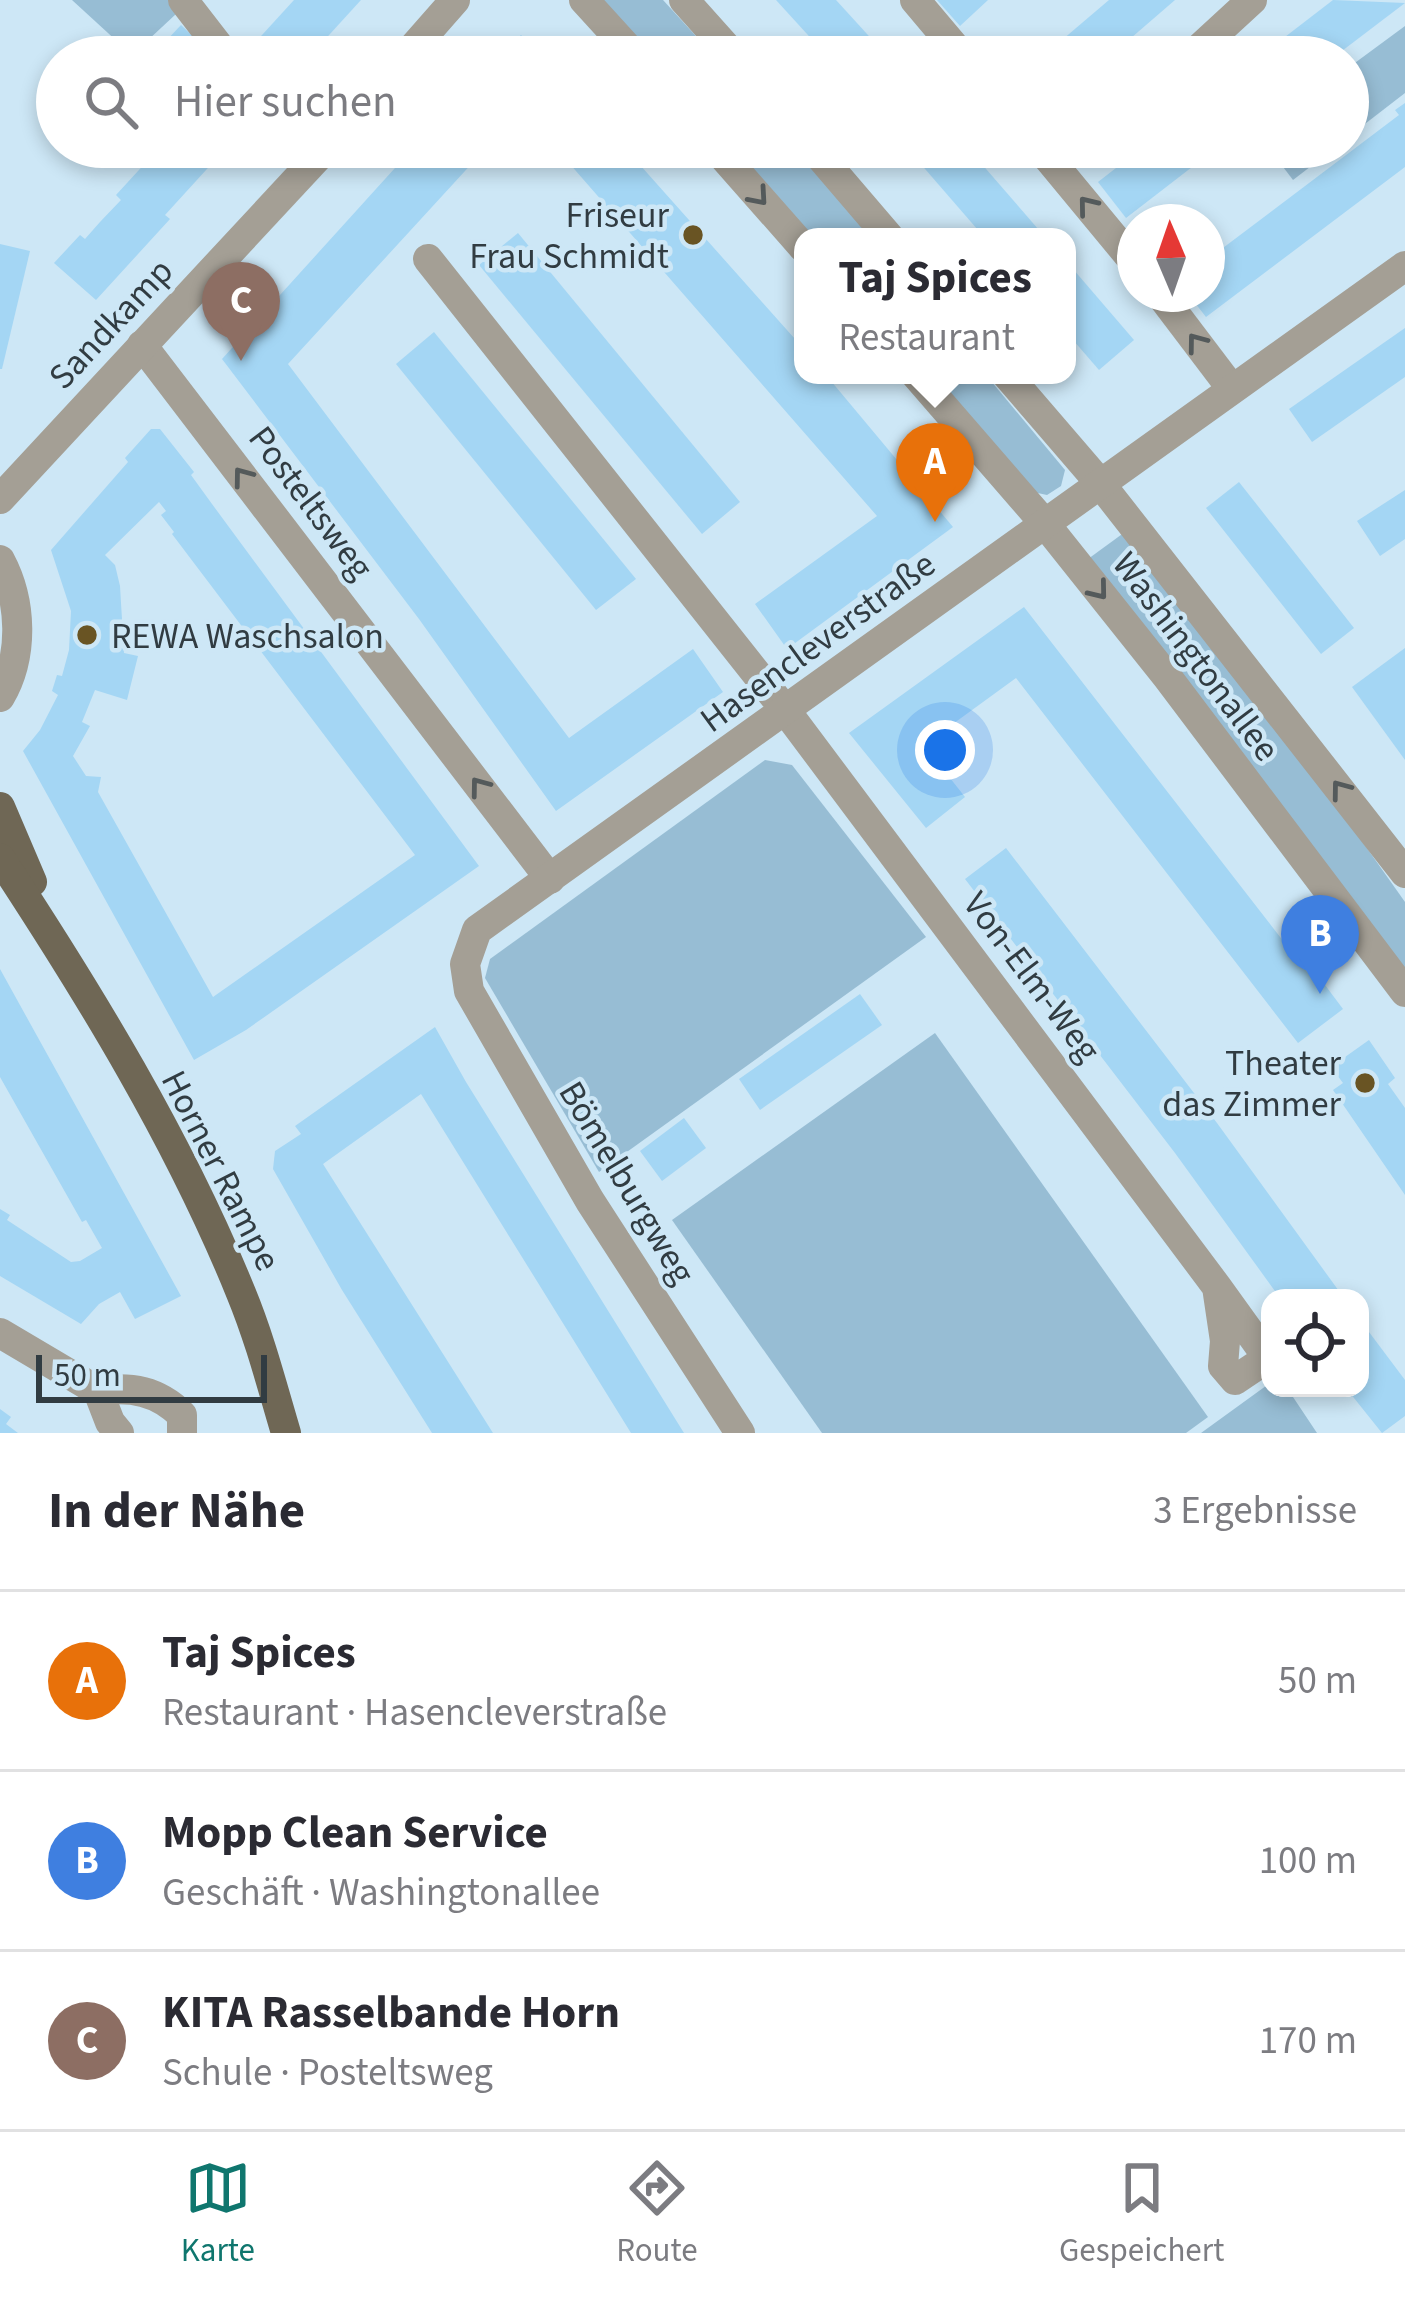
<!DOCTYPE html>
<html lang="de">
<meta charset="utf-8">
<style>
:root{--surface:#fff;--page:#f2f2f3;--text:#2b2b33;--muted:#7c7c81;--line:#e1e1e2;--accent:#0f766e}
body{margin:0;font-family:"Source Sans 3",sans-serif;background:var(--page);color:var(--text)}
.controls{position:absolute;right:36px;bottom:36px;display:grid;overflow:hidden;border-radius:24px;box-shadow:0 6px 18px #0003}
.controls button{width:108px;height:108px;display:grid;place-items:center;padding:0;border:0;border-bottom:3px solid var(--line);background:var(--surface);color:var(--text);font:60px sans-serif}
.compass{position:absolute;left:1117px;top:204px;width:108px;height:108px;border-radius:50%;background:var(--surface);box-shadow:0 6px 18px #0003;rotate:358deg}
.scale{position:absolute;left:36px;bottom:30px;width:231px;box-sizing:border-box;padding-left:12px;border:6px solid #313c42;border-top:0;font-size:33px;line-height:42px;white-space:nowrap;color:#313c42;-webkit-text-stroke:9px #cde7f6;paint-order:stroke}
.you{position:absolute;left:945px;top:750px;width:42px;height:42px;margin:-30px;border:9px solid #fff;border-radius:50%;background:#1a73e8;box-shadow:0 0 0 18px #1a73e833}
.badge{display:grid;place-items:center;width:78px;height:78px;border-radius:50%;background:var(--accent);color:#fff;font-size:39px;font-weight:700}
.pin{position:absolute;translate:-50% -99px;filter:drop-shadow(0 3px 6px #0008)}
.pin::after{content:'';position:absolute;top:63px;width:42px;height:36px;background:inherit;clip-path:polygon(0 0,100% 0,50% 100%)}
.popup{position:absolute;left:794px;top:228px;width:282px;height:156px;box-sizing:border-box;display:grid;place-content:center;border-radius:24px;background:var(--surface);filter:drop-shadow(0 3px 9px #0005);font-size:39px;white-space:nowrap;color:var(--muted)}
.popup b{font-size:45px;color:var(--text)}
.popup::after{content:'';position:absolute;left:50%;top:100%;margin-left:-24px;border:24px solid transparent;border-top-color:var(--surface)}
.list{margin:0;padding:0;list-style:none}
h2{display:flex;justify-content:space-between;align-items:center;height:156px;margin:0;padding:0 48px;font-size:51px}
h2 small{font-size:39px;font-weight:400;color:var(--muted)}
.list li{display:grid;grid-template-columns:78px 1fr auto;gap:36px;align-items:center;box-sizing:border-box;height:180px;padding:0 48px;border-top:3px solid var(--line)}
.list b{display:block;font-size:45px;white-space:nowrap}
.list p{margin:0;font-size:39px;white-space:nowrap;color:var(--muted)}
.list em{font-size:39px;font-style:normal;color:var(--muted)}
.icon{flex:none;width:66px;height:66px;fill:none;stroke:currentColor;stroke-width:2;stroke-linecap:round;stroke-linejoin:round}
.map{position:relative;flex:none;width:1405px;height:1433px;overflow:hidden}
.search{position:absolute;background:var(--surface);box-shadow:0 6px 18px #0003;left:36px;right:36px;top:36px;height:132px;display:flex;align-items:center;gap:30px;box-sizing:border-box;padding:0 42px;border-radius:66px;color:var(--muted);font-size:45px}
.sheet{height:696px;background:var(--surface)}
nav{display:flex;justify-content:space-around;align-items:center;box-sizing:border-box;height:168px;border-top:3px solid var(--line);background:var(--surface);font-size:33px;color:var(--muted)}
nav a{display:grid;justify-items:center;gap:6px}
nav .on{color:var(--accent)}
.map>svg:first-child{display:block}
.green{fill:#97bdd4}
.building{fill:#a4d6f4;fill-rule:evenodd}
.lines{fill:none;stroke-linecap:round;stroke-linejoin:round}
.minor{stroke:#a49f95;stroke-width:30}
.major{stroke:#6f6755;stroke-width:30}
.oneway{stroke:#545a5b}
.poi-dot{fill:#695423;stroke:#cde7f6;stroke-width:4.5}
.labels{text-anchor:middle;stroke-width:9;stroke-linejoin:round;paint-order:stroke}
.poi-label{font-size:36px;fill:#313c42;stroke:#cde7f6;text-anchor:end}
.street-label{font-size:36px;fill:#313c42;stroke:#cde7f6}
</style>
<div class="map">
<svg width="1405" height="1433" viewBox="0 0 1405 1433">
<rect width="100%" height="100%" fill="#cde7f6"/>
<g class="green">
<path d="M72 0H191L132 55Z"/>
<path d="M595 0H663L715 57H646Z"/>
<path d="M1405 26V93L1348 137V68Z"/>
<path d="M726 147H795L870 237H806Z"/>
<path d="M1268 147H1336L1293 180Z"/>
<path d="M929 375H986L1065 470 1061 486 1047 495 1033 492Z"/>
<path d="M1125 532 1270 711 1405 902V988L1088 559Z"/>
<path d="M765 760 792 765 926 937 599 1172 485 978 490 959Z"/>
<path d="M935 1033 1208 1417 1186 1433H822L672 1220Z"/>
<path d="M1270 1383V1388H1287L1317 1433H1201Z"/>
</g>
<g class="building">
<path d="M294 0H361L309 57H242Z"/>
<path d="M776 0H836L888 57H828Z"/>
<path d="M937 0H988L960 26Z"/>
<path d="M1109 0H1175L1109 57H1042Z"/>
<path d="M1333 0 1405 3 1334 57H1259Z"/>
<path d="M181 25 200 43 187 57H151Z"/>
<path d="M521 35 543 57H498Z"/>
<path d="M1405 103V167L1206 317 1188 294H1207V260L1399 115 1395 110Z"/>
<path d="M160 147H227L165 215 170 219 96 300 54 263 80 235 85 239 100 222 121 200 116 195Z"/>
<path d="M414 147H487L288 364 569 738 693 649 723 692 556 811 419 619 222 359Z"/>
<path d="M555 147H624L803 348V375H826L953 527 787 649 755 604 877 516Z"/>
<path d="M906 147H967L1045 237H984Z"/>
<path d="M1143 147H1218L1126 218 1098 182Z"/>
<path d="M518 233 740 502 702 534 479 265Z"/>
<path d="M0 244 30 251 2 369H0Z"/>
<path d="M1067 262 1134 340 1099 370 1067 333Z"/>
<path d="M1405 328V377L1312 442 1289 409Z"/>
<path d="M434 332 636 579 596 610 396 364Z"/>
<path d="M151 429H160L194 472 191 475 212 504 479 866 246 1030 194 1060 23 751 40 730 58 695 52 691 57 675 62 676 69 650 71 611 51 550 128 462 125 458ZM159 502 166 511 161 515 174 532 172 534 415 855 213 997 98 792 101 777 86 776 73 756 90 726 82 722 95 690 127 700 138 656 124 653 120 586 115 565 105 555Z"/>
<path d="M1239 482 1354 628 1321 654 1206 508Z"/>
<path d="M1405 490V539L1380 556 1357 521Z"/>
<path d="M1024 607 1308 973 1313 969 1343 1009 1298 1043 1016 678 924 745 965 797 926 828 849 733Z"/>
<path d="M1405 648V760L1352 687Z"/>
<path d="M1006 848 1217 1123 1344 1298H1280L1175 1153 965 879Z"/>
<path d="M0 969 181 1296 135 1319 120 1292 99 1304 81 1324 0 1276V1209L10 1215 7 1220 71 1262 80 1261 102 1248 86 1220 82 1222 0 1077Z"/>
<path d="M860 994 882 1025 760 1110 739 1079Z"/>
<path d="M435 1027 466 1082 684 1433H631L421 1094 323 1164 493 1433H432L342 1290 273 1169 275 1151 301 1134 295 1126Z"/>
<path d="M1369 1040 1395 1078 1388 1084 1405 1108V1195L1333 1090 1343 1083 1331 1067Z"/>
<path d="M684 1118 706 1148 662 1181 640 1151Z"/>
<path d="M1360 1320 1405 1380V1416L1382 1433 1346 1388H1360Z"/>
<path d="M0 1409 11 1417 6 1424 18 1433H0Z"/>
</g>
<g class="lines">
<g class="minor">
<path d="M183 0 227 57"/>
<path d="M584 0 636 57"/>
<path d="M684 0 735 57"/>
<path d="M915 0 963 57"/>
<path d="M405 57 455 0"/>
<path d="M1190 57 1252 0"/>
<path d="M715 147 803 247"/>
<path d="M812 147 889 237"/>
<path d="M1039 147 1135 263"/>
<path d="M428 259 786 711 1217 1287 1225 1341 1223 1366 1235 1380 1268 1358 1217 1287"/>
<path d="M1160 294 1232 389"/>
<path d="M142 345 550 879"/>
<path d="M916 375 1046 525 1168 678 1405 992"/>
<path d="M1007 375 1099 482 1405 873"/>
<path d="M0 499 327 147"/>
<path d="M0 560C22 601 24 656 0 697"/>
<path d="M0 1333 98 1391 110 1422 119 1433"/>
<path d="M98 1391C131 1386 158 1391 182 1415V1433"/>
<path d="M740 1433 590 1201 469 991 465 964 477 930 1405 266"/>
</g>
<g class="major">
<path d="M0 807 32 882"/>
<path d="M0 858C90 995 179 1140 241 1293 260 1339 272 1386 286 1433"/>
</g>
</g>
<defs><path id="oneway-chevron" d="M-2-3.5L2.5 0L-2 3.5" fill="none" stroke-width="1.6" stroke-linecap="round" stroke-linejoin="round" transform="scale(3)"/></defs>
<g class="oneway">
<use href="#oneway-chevron" transform="translate(759 197) rotate(49)"/>
<use href="#oneway-chevron" transform="translate(1087 205) rotate(-129)"/>
<use href="#oneway-chevron" transform="translate(1196 342) rotate(-127)"/>
<use href="#oneway-chevron" transform="translate(242 476) rotate(-127)"/>
<use href="#oneway-chevron" transform="translate(1099 591) rotate(51)"/>
<use href="#oneway-chevron" transform="translate(479 786) rotate(-127)"/>
<use href="#oneway-chevron" transform="translate(1340 789) rotate(-127)"/>
</g>
<g class="poi-dot">
<circle cx="693" cy="235" r="12"/>
<circle cx="87" cy="635" r="12"/>
<circle cx="1365" cy="1083" r="12"/>
</g>
<g class="labels">
<g class="poi-label">
<text x="669" y="227">Friseur<tspan x="669" dy="41">Frau Schmidt</tspan></text>
<text x="111" y="648" text-anchor="start">REWA Waschsalon</text>
<text x="1341" y="1075">Theater<tspan x="1341" dy="41">das Zimmer</tspan></text>
</g>
<g class="street-label">
<text transform="translate(110 323) rotate(-47)" y="13">Sandkamp</text>
<text transform="translate(312 502) rotate(53)" y="13">Posteltsweg</text>
<text transform="translate(817 641) rotate(-36)" y="13">Hasencleverstraße</text>
<text transform="translate(1197 656) rotate(53)" y="13">Washingtonallee</text>
<text transform="translate(1033 976) rotate(53)" y="13">Von-Elm-Weg</text>
<text transform="translate(222 1170) rotate(63)" y="13">Horner Rampe</text>
<text transform="translate(628 1182) rotate(59)" y="13">Bömelburgweg</text>
</g>
</g>
</svg>
<div class="controls">
<button><svg class="icon" aria-label="locate" viewBox="0 0 24 24"><circle cx="12" cy="12" r="6"/><path d="M12 2v4M12 18v4M2 12h4M18 12h4"/></svg></button>
</div>
<svg class="compass" viewBox="-18 -18 36 36"><path d="M0-13l5 13h-10z" fill="#e53935"/><path d="M0 13l5-13h-10z" fill="#7c7c81"/></svg>
<div class="scale">50 m</div>
<div class="you"></div>
<div class="pin badge" style="left:935px;top:522px;background:#e8710a">A</div>
<div class="popup"><b>Taj Spices</b>Restaurant</div>
<div class="pin badge" style="left:1320px;top:994px;background:#3f7fe0">B</div>
<div class="pin badge" style="left:241px;top:361px;background:#8d6e63">C</div>
<div class="search"><svg class="icon" aria-label="search" viewBox="0 0 24 24"><circle cx="10" cy="10" r="6"/><path d="M15 15l6 6"/></svg>Hier suchen</div>
</div>
<section class="sheet">
<h2>In der Nähe<small>3 Ergebnisse</small></h2>
<ul class="list">
<li><span class="badge" style="background:#e8710a">A</span><div><b>Taj Spices</b><p>Restaurant · Hasencleverstraße</p></div><em>50 m</em></li>
<li><span class="badge" style="background:#3f7fe0">B</span><div><b>Mopp Clean Service</b><p>Geschäft · Washingtonallee</p></div><em>100 m</em></li>
<li><span class="badge" style="background:#8d6e63">C</span><div><b>KITA Rasselbande Horn</b><p>Schule · Posteltsweg</p></div><em>170 m</em></li>
</ul>
</section>
<nav>
<a class="on"><svg class="icon" aria-label="map" viewBox="0 0 24 24"><path d="M3 6l6-2 6 2 6-2v14l-6 2-6-2-6 2zM9 4v14M15 6v14"/></svg>Karte</a>
<a><svg class="icon" aria-label="directions" viewBox="0 0 24 24"><path d="M12 3l9 9-9 9-9-9zM9 14v-3h6M13 9l2 2-2 2"/></svg>Route</a>
<a><svg class="icon" aria-label="saved" viewBox="0 0 24 24"><path d="M7 4h10v16l-5-4-5 4z"/></svg>Gespeichert</a>
</nav>
